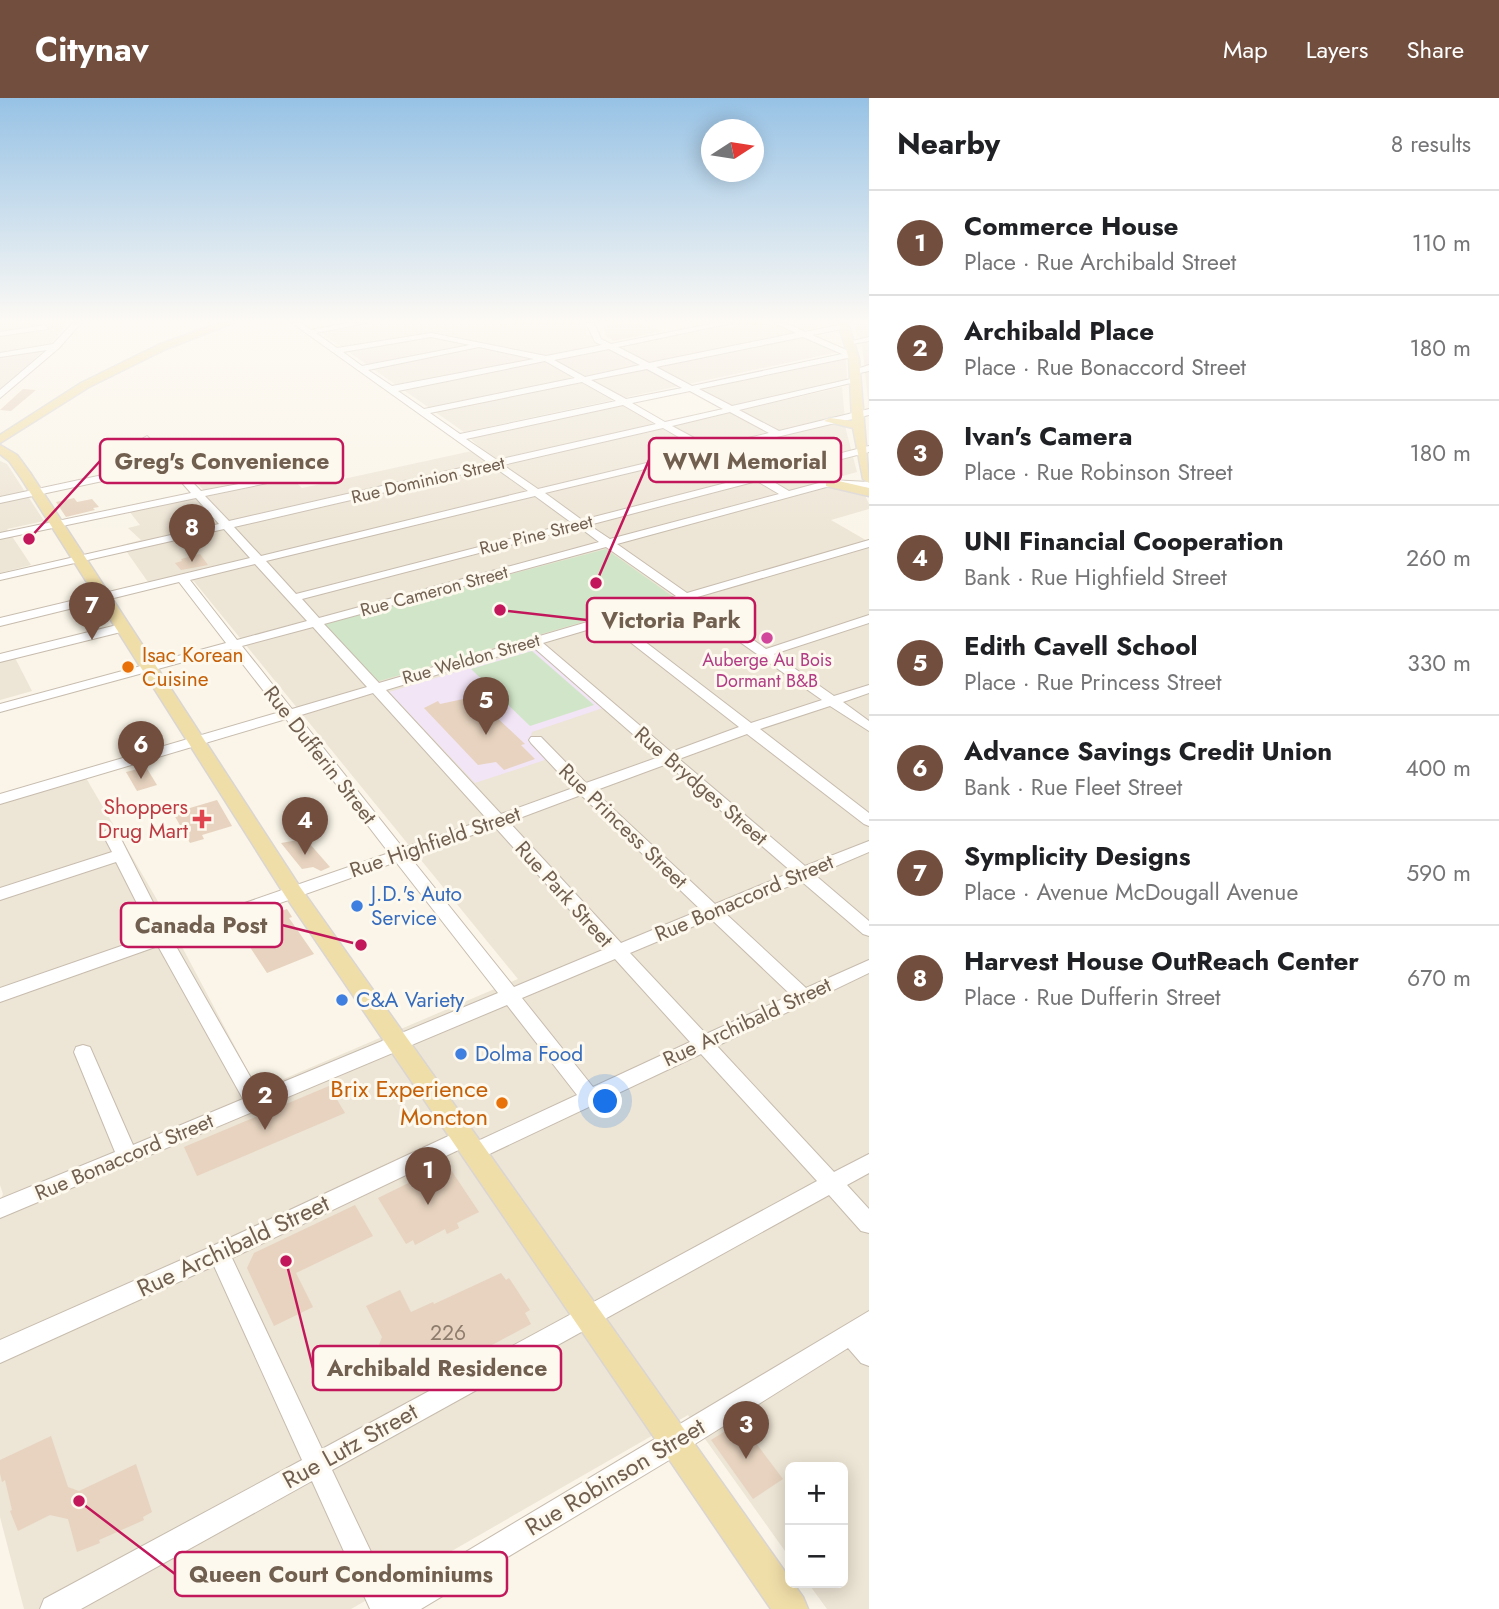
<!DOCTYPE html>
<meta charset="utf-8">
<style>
:root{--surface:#fff;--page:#f2f2f2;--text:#202124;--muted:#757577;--line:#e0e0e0;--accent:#714e3e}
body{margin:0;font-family:Jost,sans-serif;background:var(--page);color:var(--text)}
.controls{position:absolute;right:21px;bottom:21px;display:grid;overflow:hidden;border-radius:10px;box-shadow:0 4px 18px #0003}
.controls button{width:63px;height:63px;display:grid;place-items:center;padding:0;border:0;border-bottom:2px solid var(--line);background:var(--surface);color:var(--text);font:35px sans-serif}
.compass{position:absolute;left:701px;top:21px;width:63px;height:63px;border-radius:50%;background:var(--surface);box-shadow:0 4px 18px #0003;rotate:78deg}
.you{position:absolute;left:606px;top:1004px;width:24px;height:24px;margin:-18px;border:5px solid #fff;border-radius:50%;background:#1a73e8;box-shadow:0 0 0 10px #1a73e833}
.badge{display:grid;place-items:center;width:46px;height:46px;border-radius:50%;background:var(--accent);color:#fff;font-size:23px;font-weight:700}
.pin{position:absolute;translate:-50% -58px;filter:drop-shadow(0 2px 4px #0008)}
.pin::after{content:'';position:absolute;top:37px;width:24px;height:21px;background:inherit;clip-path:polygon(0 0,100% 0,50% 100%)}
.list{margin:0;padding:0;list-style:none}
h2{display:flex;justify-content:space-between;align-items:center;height:91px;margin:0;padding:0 28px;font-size:30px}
h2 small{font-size:23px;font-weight:400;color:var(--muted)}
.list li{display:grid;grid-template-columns:46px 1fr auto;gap:21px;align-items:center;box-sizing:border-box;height:105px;padding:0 28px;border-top:2px solid var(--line)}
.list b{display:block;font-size:26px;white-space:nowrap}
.list p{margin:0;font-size:23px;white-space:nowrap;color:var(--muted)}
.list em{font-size:23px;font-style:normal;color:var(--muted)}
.map{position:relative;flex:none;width:869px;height:1511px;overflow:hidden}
header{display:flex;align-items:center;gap:42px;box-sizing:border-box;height:98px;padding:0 35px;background:var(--accent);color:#fff}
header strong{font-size:33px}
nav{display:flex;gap:38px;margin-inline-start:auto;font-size:24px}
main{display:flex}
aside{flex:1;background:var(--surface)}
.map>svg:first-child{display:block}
.residential{fill:#ede5d5}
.education{fill:#f2e5f6}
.green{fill:#d1e6c8}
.building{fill:#e7d3bf}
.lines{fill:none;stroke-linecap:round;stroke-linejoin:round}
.minor-casing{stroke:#c7bcae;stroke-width:2}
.major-casing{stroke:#dad5d2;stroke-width:3}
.minor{fill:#fff;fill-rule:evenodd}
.major{fill:#f0dea9;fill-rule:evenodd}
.hotel-dot{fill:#d1479c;stroke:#fdf9ee;stroke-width:2.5}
.food-dot{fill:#e8710a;stroke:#fdf9ee;stroke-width:2.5}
.health-dot{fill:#e0444e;stroke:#fdf9ee;stroke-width:2.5}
.shop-dot{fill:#3f7fe0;stroke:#fdf9ee;stroke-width:2.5}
.labels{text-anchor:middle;stroke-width:6;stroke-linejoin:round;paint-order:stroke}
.far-street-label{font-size:18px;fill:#715f50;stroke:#fdf9ee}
.far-hotel-label{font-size:18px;fill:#b23c85;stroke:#fdf9ee}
.food-label{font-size:21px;fill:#c56008;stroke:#fdf9ee;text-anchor:start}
.street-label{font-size:21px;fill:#715f50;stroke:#fdf9ee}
.health-label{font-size:21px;fill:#be3a42;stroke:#fdf9ee;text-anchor:end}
.shop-label{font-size:21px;fill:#366cbe;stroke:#fdf9ee;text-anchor:start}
.near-number-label{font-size:21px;fill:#8e7c6c}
.near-food-label{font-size:24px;fill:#c56008;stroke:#fdf9ee;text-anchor:end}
.near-street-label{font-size:24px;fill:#715f50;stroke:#fdf9ee}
.leader{fill:none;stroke:#c2185b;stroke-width:2.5}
.callout-dot{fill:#c2185b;stroke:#fdf9ee;stroke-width:2.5}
.callout{fill:#fdf9ee;stroke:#c2185b;stroke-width:2.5}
.callout-label{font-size:23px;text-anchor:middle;font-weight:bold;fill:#715f50}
</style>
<header>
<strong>Citynav</strong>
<nav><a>Map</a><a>Layers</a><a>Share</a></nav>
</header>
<main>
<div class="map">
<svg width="869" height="1511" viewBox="0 0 869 1511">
<rect width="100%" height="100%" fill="#faf5e8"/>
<g class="residential">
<path d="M0 225H67L46 251 0 291Z"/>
<path d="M369 225H585L587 236 608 250 738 225H811L820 229 797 234 838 254 464 334 320 234Z"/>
<path d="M852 225H869V311L862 247Z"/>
<path d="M846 258 847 282 732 308 695 290Z"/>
<path d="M842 289 846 332 857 374 825 383 834 389 864 395 869 406V411L831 422 869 444V1511H827L808 1485H843V1369H790V1460L688 1317 351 1511H24L0 1419V1104L3 1096 0 1087V705L86 680 156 800 258 992 518 881 188 476 148 484 122 447 141 442 128 430 140 427 129 413 208 396 186 375 270 359 302 390 481 351 470 340 622 306 663 330Z"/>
<path d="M0 363 7 366 44 423 7 431 31 467 0 475Z"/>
<path d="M14 558 32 593 0 602V559Z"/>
</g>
<path class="education" d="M535 550 603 610 532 634 530 641 548 661 475 685 389 594Z"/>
<g class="green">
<path d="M606 451 672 498 376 584 323 526Z"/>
<path d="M532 553 594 607 530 628 471 571Z"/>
</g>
<g class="building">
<path d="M617 225H641L662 233 614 243 607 239 603 228Z"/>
<path d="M23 291 36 292 11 313 0 312Z"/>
<path d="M74 400 77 404 92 401 99 409 93 410 95 412 66 419 56 404Z"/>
<path d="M200 456 208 467 181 472 175 465 182 463 181 461Z"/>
<path d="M468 600 471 603 477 601 525 646 521 647 535 661 504 672 496 664 478 667 424 610 438 603 440 606Z"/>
<path d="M146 669 157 687 137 693 126 674Z"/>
<path d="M217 702 232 728 202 737 204 741 190 745 173 715Z"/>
<path d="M298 742 305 746 309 745 330 769 321 773 313 769 302 771 281 745Z"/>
<path d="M287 811 292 819 289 820 314 856 267 875 240 834 252 827 251 825Z"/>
<path d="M329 988 345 1015 197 1078 184 1049Z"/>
<path d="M447 1066 479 1114 457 1125 459 1130 447 1136 445 1131 415 1147 413 1142 406 1146 378 1100Z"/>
<path d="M355 1107 373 1138 296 1175 313 1209 274 1228 247 1170 254 1155Z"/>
<path d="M501 1175 506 1182 509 1180 530 1212 525 1215 531 1226 446 1272 445 1278 438 1282 434 1280 410 1293 403 1279 398 1281 391 1278 377 1252 382 1239 366 1208 400 1192 411 1214 433 1204 434 1206Z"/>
<path d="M740 1324 783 1381 753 1401 711 1342Z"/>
<path d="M51 1338 68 1389 79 1393 136 1366 152 1414 143 1419 144 1422 99 1442 100 1445 77 1454 68 1421 50 1417 18 1433 10 1413 12 1412 5 1382 2 1384 0 1375V1362Z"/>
</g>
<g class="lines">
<defs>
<g id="minor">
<path d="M73 225H81L59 250 0 300V292L47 252 0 259V255L53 246Z"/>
<path d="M292 225H301L311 232 348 225H366L316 235 337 250 431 235 546 258 602 247 595 244 586 225H594L601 241 611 246 715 225H732L618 249 649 265 796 235 775 225H786L805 234 844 226 847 230 812 237 851 254H857V258L699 291 732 308 855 280 859 283 739 312 779 333 869 311V317L718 353 759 376 869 348V354L767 380 789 393 830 382 869 384V390L830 388 617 446 687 495 869 442V449L694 500 766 551 869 517V525L774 556 834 598 869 587V595L843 604 869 623V633L830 608 760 631 869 715V728L864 726 747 636 679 661 805 768 869 743V754L815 777 869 823V838L863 836 801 783 725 815 806 890 869 862V875L717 948 834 1074 869 1056V1075L847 1087 869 1111V1135L861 1133 829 1097 332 1372 392 1498 869 1213V1268L861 1265 848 1250 671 1361 421 1511H370L312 1383 81 1511H40L44 1501 302 1362 214 1168 0 1265V1242L206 1151 457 1034 464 1032 471 1034 474 1040 471 1046 232 1160 322 1351 817 1083 701 956 481 1060 474 1063 467 1060 464 1054 467 1048 577 997 507 907 0 1120V1101L115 1054 74 954 76 949 83 947 90 949 133 1047 243 1001 158 848 0 904V890L153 837 116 764 0 802V790L112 754 102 735 110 730 118 735 167 832 389 755 286 621 0 706V696L280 614 231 551 0 614V606L226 545 179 484 0 528V520L250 460 224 431 0 482V476L219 426 196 400 0 441V435L191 395 168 369 0 405V399L163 364 142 341 147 338 201 393 282 378V382L205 398 229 423 487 364ZM431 239 470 247 362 268 343 254ZM803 239 842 256 692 288 656 269ZM479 249 534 261 392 288 368 272ZM609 251 640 267 585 279 554 262ZM545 263 575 280 424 311 398 293ZM647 271 682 290 626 301 591 282ZM582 284 616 303 460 336 430 315ZM690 293 723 311 665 324 632 305ZM623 307 656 326 497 362 466 341ZM730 314 769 335 711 349 672 328ZM663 330 701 352 538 391 503 367ZM708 356 749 379 582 422 545 395ZM494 369 528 393 261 458 234 429ZM757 383 779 396 610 441 589 427ZM535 398 572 425 296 496 266 463ZM579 429 599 444 319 520 302 501ZM606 449 676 498 379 585 324 526ZM255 466 307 523 237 542 190 482ZM683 504 822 602 751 625 618 523ZM607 526 739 629 671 654 543 545ZM313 529 367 589 292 611 242 548ZM532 548 659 659 586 685 541 639H531L529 642 531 645 573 690 501 716 386 592ZM373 595 487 721 403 750 298 618ZM667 666 792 774 715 806 594 693ZM581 697 701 812 621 845 509 724ZM495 729 605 851 514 889 410 759ZM396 764 498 895 259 994 173 843ZM711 821 791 897 706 936 630 855ZM615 861 690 944 593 989 522 900Z"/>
<path d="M45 227 48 231 0 238V234Z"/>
<path d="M869 239V243L852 246 848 244Z"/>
<path d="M869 267V273L855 276 851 273Z"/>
<path d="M121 526 127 530 125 533 0 564V556Z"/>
</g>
<g id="major">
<path d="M219 225H233L166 251 89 289 0 345V337L81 285 158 247Z"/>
<path d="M838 225H848L859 261 869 385 863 381 853 330 824 323 830 320 852 323 849 261Z"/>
<path d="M0 347 17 357 31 376 300 789 803 1499 808 1511H771L286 799 21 380 9 363 0 356Z"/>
<path d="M830 381 869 390V398L826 388V382Z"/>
</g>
</defs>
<use href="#minor" class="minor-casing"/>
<use href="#major" class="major-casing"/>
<use href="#minor" class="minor"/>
<use href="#major" class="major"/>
</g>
<linearGradient id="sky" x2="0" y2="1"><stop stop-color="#97c2e5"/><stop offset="0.51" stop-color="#fdfaf5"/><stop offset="1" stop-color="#fdfaf5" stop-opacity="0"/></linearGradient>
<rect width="869" height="437" fill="url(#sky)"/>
<circle class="hotel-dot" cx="767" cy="540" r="7"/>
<g class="food-dot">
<circle cx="128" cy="569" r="7"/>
<circle cx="502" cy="1005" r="7"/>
</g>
<path class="health-dot" d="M198.5 710.5h7v7h7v7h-7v7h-7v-7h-7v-7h7z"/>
<g class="shop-dot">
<circle cx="357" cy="808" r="7"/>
<circle cx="342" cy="902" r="7"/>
<circle cx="461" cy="956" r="7"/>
</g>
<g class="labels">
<g class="far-street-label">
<text transform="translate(428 382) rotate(-13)" y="6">Rue Dominion Street</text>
<text transform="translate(536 437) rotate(-14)" y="6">Rue Pine Street</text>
<text transform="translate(434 493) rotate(-15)" y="6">Rue Cameron Street</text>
<text transform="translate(471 561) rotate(-16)" y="6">Rue Weldon Street</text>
</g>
<g class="far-hotel-label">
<text x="767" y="568">Auberge Au Bois<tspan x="767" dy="21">Dormant B&amp;B</tspan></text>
</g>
<g class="food-label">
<text x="142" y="564">Isac Korean<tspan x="142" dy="24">Cuisine</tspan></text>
</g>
<g class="street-label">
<text transform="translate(320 657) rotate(52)" y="7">Rue Dufferin Street</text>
<text transform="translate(701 688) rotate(41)" y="7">Rue Brydges Street</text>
<text transform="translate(623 728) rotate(44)" y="7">Rue Princess Street</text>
<text transform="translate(435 744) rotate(-19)" y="7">Rue Highfield Street</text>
<text transform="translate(564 796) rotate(48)" y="7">Rue Park Street</text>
<text transform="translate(744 800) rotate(-23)" y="7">Rue Bonaccord Street</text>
<text transform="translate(747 924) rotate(-25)" y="7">Rue Archibald Street</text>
<text transform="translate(124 1059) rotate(-23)" y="7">Rue Bonaccord Street</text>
</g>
<g class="health-label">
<text x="188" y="716">Shoppers<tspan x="188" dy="24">Drug Mart</tspan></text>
</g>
<g class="shop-label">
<text x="371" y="803">J.D.'s Auto<tspan x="371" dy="24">Service</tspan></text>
<text x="356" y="909">C&amp;A Variety</text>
<text x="475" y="963">Dolma Food</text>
</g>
<g class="near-number-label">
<text x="448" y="1242">226</text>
</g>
<g class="near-food-label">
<text x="488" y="999">Brix Experience<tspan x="488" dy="28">Moncton</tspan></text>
</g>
<g class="near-street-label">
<text transform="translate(233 1148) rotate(-25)" y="8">Rue Archibald Street</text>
<text transform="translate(350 1348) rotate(-29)" y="8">Rue Lutz Street</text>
<text transform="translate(615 1379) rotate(-31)" y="8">Rue Robinson Street</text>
</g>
</g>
<path class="leader" d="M596 485L649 362M29 441L100 363M500 512L587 522M361 847L282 827M286 1163L313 1270M79 1403L175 1476"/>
<g class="callout-dot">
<circle cx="596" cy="485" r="7"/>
<circle cx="29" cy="441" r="7"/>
<circle cx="500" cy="512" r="7"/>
<circle cx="361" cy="847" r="7"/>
<circle cx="286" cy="1163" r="7"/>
<circle cx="79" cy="1403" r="7"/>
</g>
<g class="callout">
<rect x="649" y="340" width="192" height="44" rx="7"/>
<rect x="100" y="341" width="243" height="44" rx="7"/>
<rect x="587" y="500" width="168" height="44" rx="7"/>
<rect x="121" y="805" width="161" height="44" rx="7"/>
<rect x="313" y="1248" width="248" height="44" rx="7"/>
<rect x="175" y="1454" width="332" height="44" rx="7"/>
</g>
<g class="callout-label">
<text x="745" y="371">WWI Memorial</text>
<text x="222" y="371">Greg's Convenience</text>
<text x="671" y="530">Victoria Park</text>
<text x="201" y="835">Canada Post</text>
<text x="437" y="1278">Archibald Residence</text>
<text x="341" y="1484">Queen Court Condominiums</text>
</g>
</svg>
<div class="controls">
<button>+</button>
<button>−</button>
</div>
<svg class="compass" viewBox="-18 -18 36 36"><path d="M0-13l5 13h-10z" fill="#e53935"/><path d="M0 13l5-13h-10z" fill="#757577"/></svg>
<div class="you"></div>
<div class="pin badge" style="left:428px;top:1107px">1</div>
<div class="pin badge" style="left:265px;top:1032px">2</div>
<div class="pin badge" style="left:746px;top:1361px">3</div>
<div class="pin badge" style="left:305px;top:757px">4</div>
<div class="pin badge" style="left:486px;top:637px">5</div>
<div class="pin badge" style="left:141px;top:681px">6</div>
<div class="pin badge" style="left:92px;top:542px">7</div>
<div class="pin badge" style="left:192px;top:464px">8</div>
</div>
<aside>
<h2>Nearby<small>8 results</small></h2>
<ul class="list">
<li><span class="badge">1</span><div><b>Commerce House</b><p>Place · Rue Archibald Street</p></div><em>110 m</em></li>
<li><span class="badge">2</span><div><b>Archibald Place</b><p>Place · Rue Bonaccord Street</p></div><em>180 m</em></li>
<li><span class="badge">3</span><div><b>Ivan's Camera</b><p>Place · Rue Robinson Street</p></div><em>180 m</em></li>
<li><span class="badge">4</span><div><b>UNI Financial Cooperation</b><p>Bank · Rue Highfield Street</p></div><em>260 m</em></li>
<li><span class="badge">5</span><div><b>Edith Cavell School</b><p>Place · Rue Princess Street</p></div><em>330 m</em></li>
<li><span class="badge">6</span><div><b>Advance Savings Credit Union</b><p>Bank · Rue Fleet Street</p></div><em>400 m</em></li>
<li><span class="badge">7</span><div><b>Symplicity Designs</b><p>Place · Avenue McDougall Avenue</p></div><em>590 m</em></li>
<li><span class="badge">8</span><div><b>Harvest House OutReach Center</b><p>Place · Rue Dufferin Street</p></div><em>670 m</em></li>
</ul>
</aside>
</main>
